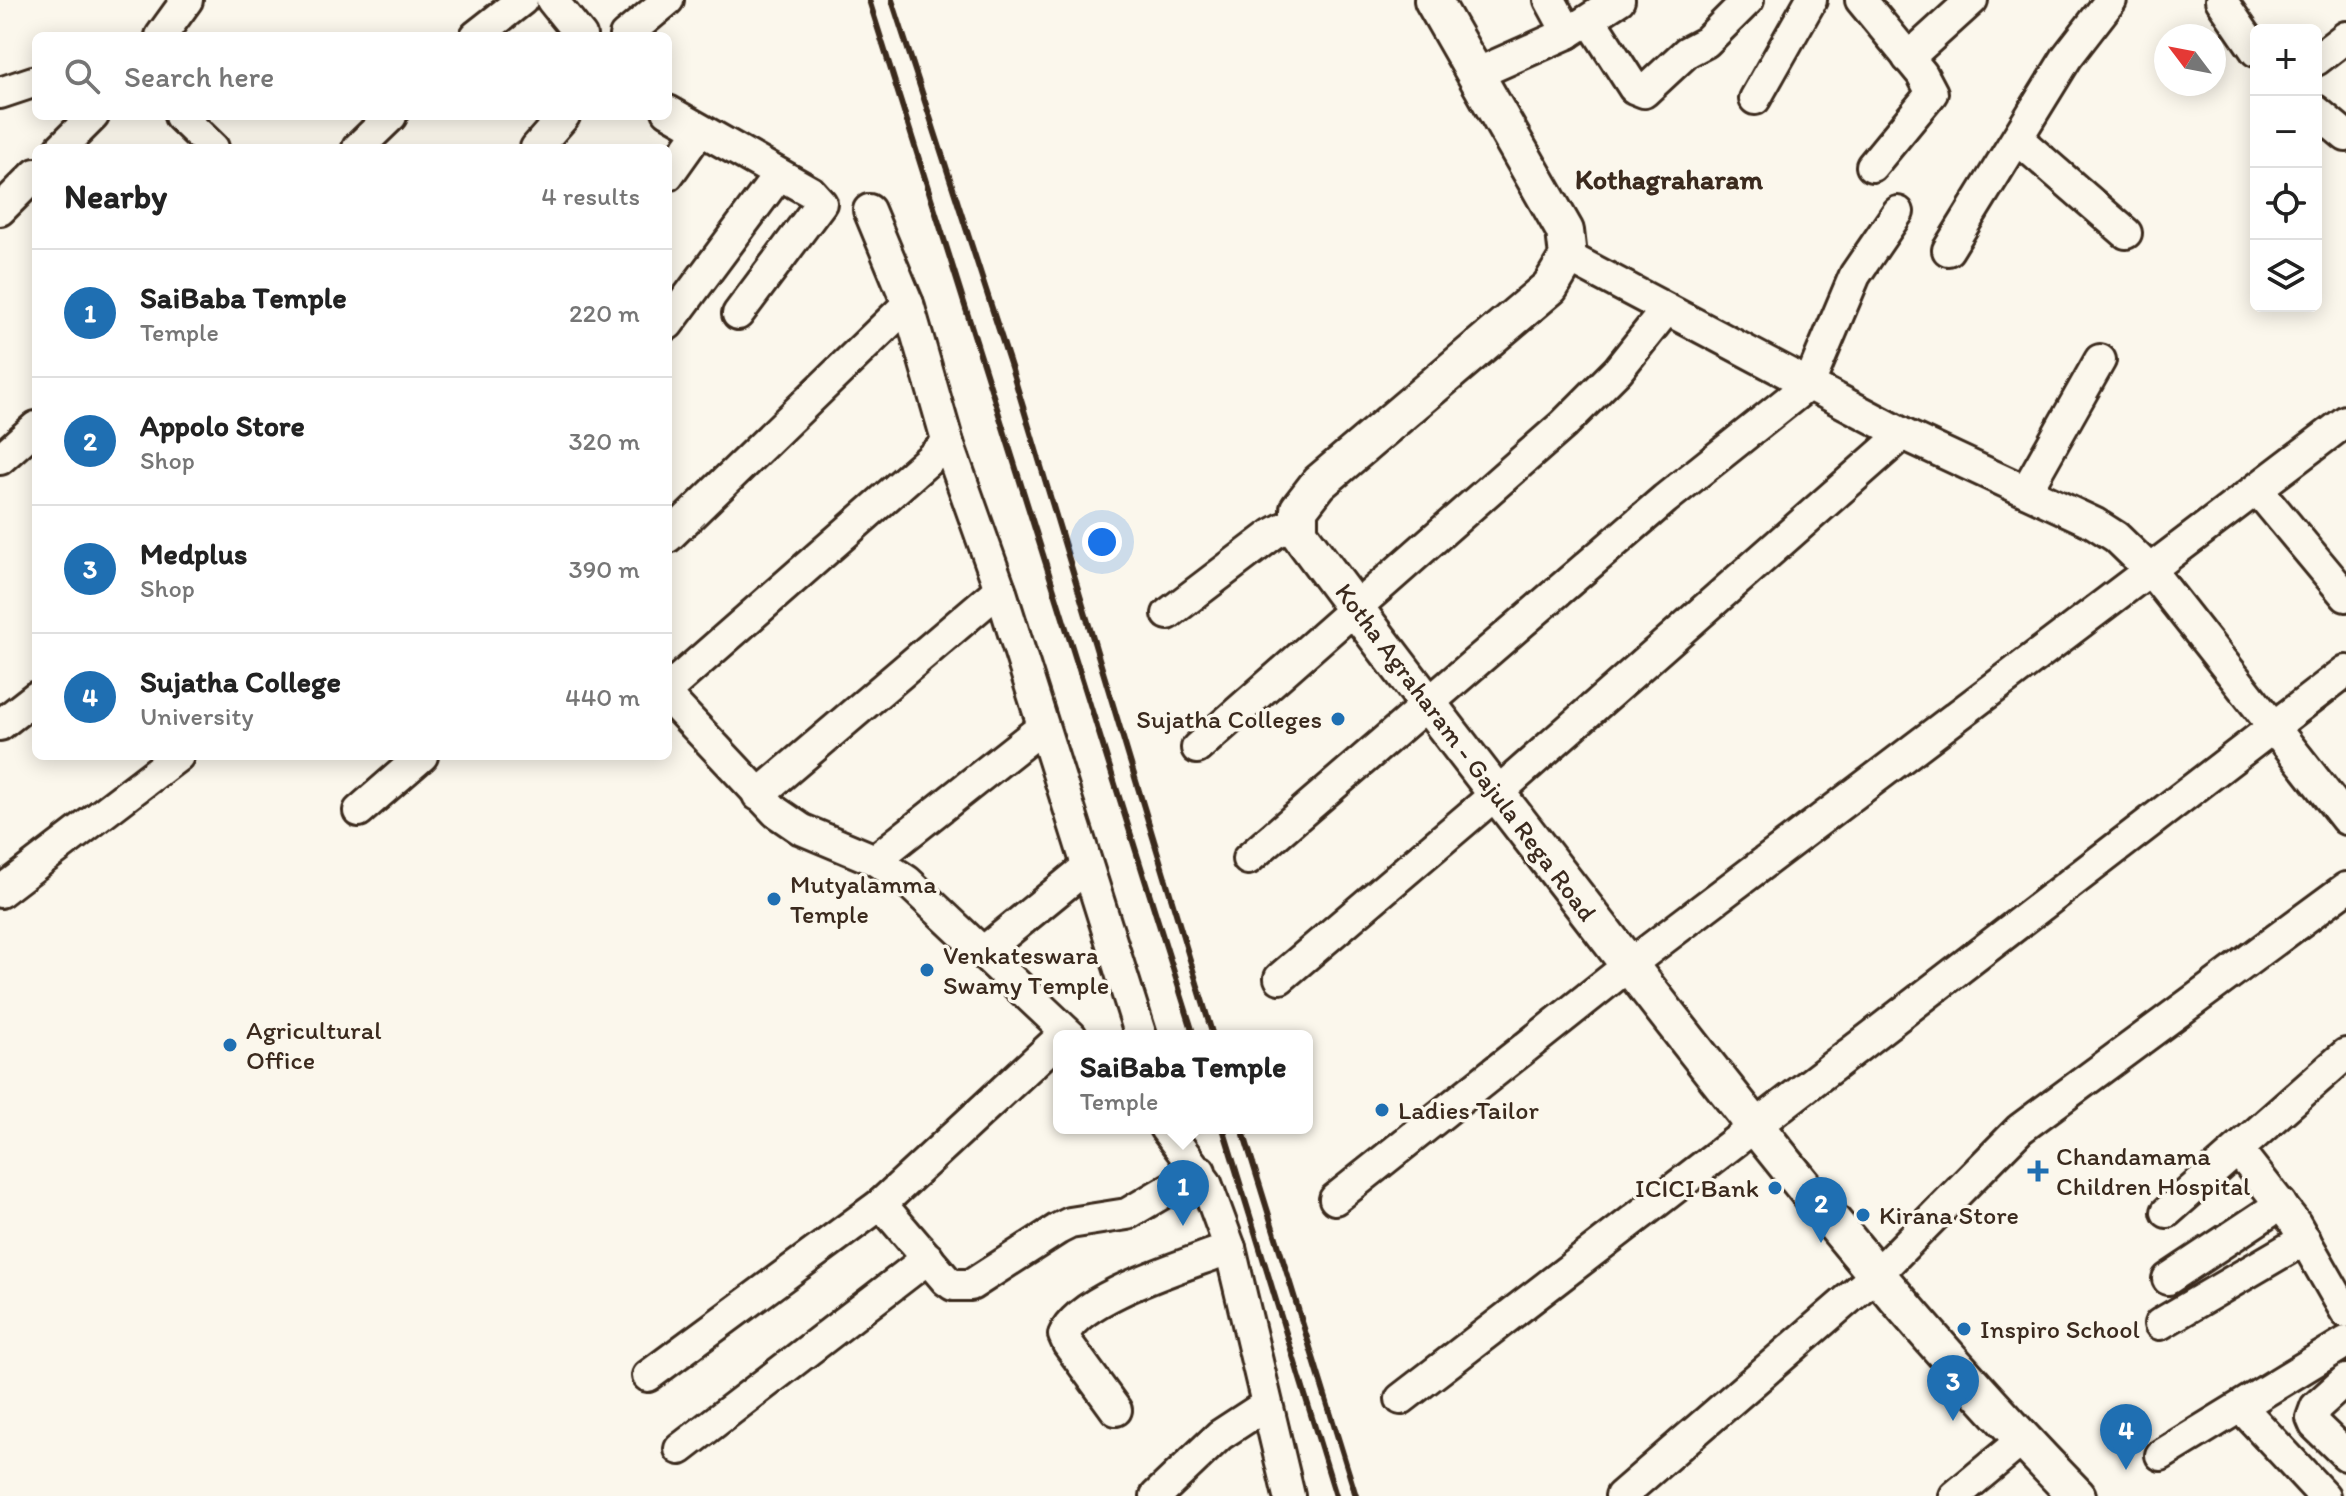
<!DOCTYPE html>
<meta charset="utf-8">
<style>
:root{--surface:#fff;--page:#f6f6f6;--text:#222;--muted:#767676;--line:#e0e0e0;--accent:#1f6fb2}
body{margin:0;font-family:Itim,sans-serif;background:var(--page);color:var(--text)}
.controls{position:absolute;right:24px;top:24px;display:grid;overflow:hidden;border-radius:12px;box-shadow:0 4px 20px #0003}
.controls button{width:72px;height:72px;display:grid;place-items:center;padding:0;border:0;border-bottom:2px solid var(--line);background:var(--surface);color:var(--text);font:40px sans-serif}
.compass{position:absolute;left:2154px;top:24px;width:72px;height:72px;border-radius:50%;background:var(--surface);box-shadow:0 4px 20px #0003;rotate:302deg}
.you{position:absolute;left:1102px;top:542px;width:28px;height:28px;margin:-20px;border:6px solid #fff;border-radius:50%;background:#1a73e8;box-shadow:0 0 0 12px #1a73e833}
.badge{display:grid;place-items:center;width:52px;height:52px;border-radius:50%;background:var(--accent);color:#fff;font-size:26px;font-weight:700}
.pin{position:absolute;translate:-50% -66px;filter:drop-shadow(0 2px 4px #0008)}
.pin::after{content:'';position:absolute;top:42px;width:28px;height:24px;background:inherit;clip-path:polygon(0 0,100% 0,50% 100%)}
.popup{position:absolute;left:1053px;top:1030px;width:260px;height:104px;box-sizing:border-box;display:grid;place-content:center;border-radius:12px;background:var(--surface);filter:drop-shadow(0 2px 6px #0005);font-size:26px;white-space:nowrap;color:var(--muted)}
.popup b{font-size:30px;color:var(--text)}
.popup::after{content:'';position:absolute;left:50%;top:100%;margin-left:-16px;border:16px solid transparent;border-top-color:var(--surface)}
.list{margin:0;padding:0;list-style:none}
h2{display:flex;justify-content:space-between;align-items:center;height:104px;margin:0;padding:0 32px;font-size:34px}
h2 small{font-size:26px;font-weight:400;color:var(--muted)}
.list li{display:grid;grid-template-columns:52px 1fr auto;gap:24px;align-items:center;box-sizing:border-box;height:128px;padding:0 32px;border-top:2px solid var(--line)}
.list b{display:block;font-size:30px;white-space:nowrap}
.list p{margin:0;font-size:26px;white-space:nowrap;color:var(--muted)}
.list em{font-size:26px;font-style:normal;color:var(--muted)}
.icon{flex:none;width:44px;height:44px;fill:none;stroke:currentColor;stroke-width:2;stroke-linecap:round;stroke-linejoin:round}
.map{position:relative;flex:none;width:2346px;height:1496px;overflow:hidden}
.search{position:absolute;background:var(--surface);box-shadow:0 4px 20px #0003;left:32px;top:32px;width:640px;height:88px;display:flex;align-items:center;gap:20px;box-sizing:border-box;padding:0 28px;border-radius:12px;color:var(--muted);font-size:30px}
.panel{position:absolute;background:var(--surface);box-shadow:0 4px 20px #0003;left:32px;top:144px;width:640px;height:616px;border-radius:12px}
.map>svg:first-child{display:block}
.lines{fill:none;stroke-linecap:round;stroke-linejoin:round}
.minor-casing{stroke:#3b2a1e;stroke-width:36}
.major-casing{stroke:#3b2a1e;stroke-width:42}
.minor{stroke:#fbf7ec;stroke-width:30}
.major{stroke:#fbf7ec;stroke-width:36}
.rail{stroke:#3b2a1e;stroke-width:6}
.poi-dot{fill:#1f6fb2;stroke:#fbf7ec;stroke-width:3}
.labels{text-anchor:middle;stroke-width:7;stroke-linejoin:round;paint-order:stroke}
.poi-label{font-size:26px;fill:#3b2a1e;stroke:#fbf7ec;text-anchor:start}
.street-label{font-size:26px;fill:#3b2a1e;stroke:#fbf7ec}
.neighbourhood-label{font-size:28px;font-weight:bold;fill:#3b2a1e;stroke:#fbf7ec}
</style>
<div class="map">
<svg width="2346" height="1496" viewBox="0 0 2346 1496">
<rect width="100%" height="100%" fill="#fbf7ec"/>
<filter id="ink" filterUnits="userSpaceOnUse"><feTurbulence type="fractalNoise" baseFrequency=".0125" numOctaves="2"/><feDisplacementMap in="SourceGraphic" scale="16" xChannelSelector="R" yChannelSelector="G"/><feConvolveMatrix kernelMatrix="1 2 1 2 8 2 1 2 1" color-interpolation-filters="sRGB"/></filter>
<g filter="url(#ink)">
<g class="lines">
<defs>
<g id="minor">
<path d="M552 0 581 36"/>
<path d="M1550 0 1568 33"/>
<path d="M1861 0 1922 74 1932 93 1872 166"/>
<path d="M2221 0 2256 51"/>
<path d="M1591 21 1634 88 1644 92 1687 52 1706 42 1748 0"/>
<path d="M161 36 187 0"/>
<path d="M476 36 522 0"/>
<path d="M625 36 668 0"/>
<path d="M1908 58 1972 0"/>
<path d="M2316 60 2346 37"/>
<path d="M1476 74 1568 33 1619 0"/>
<path d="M0 93 36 81"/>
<path d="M1755 99 1811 0"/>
<path d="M668 111 811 192 821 203 738 314"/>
<path d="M2316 111 2346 136"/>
<path d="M180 116 213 148"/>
<path d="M2019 140 2126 233"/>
<path d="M61 148 93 116"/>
<path d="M358 148 391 116"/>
<path d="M536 148 564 116"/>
<path d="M668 175 700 130"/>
<path d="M0 210 36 174"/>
<path d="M869 210 908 304 948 443 1000 589 1141 1036"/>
<path d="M1948 250 2067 57 2111 0"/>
<path d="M1568 257 1903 434 2094 523 2116 537 2150 570 2346 819"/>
<path d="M668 324 778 176"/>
<path d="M0 459 36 427"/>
<path d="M2257 489 2346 596"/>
<path d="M2026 491 2100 360"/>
<path d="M668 537 908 304"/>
<path d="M1168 614 1273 534 1297 521"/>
<path d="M668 689 948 443"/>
<path d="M668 697 776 812 801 829 875 860 907 881 1071 1036"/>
<path d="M0 725 36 697"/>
<path d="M1197 748 1563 425 1618 370 1665 311"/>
<path d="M758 795 1000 589"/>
<path d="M359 811 422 756"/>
<path d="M1248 859 1665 499 1809 384 1855 275 1898 212"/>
<path d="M875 860 1043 727"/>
<path d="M0 892 178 756"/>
<path d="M983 952 1087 867"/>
<path d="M1280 978 1497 793 1903 434"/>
<path d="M1165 1128 1206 1183 1230 1248 1289 1496"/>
<path d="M2238 1150 2295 1223 2346 1312"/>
<path d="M1335 1199 1629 965 2346 421"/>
<path d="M881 1204 946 1280 953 1285H971L1058 1229 1070 1223 1127 1214 1200 1171"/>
<path d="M2167 1212 2346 1054"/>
<path d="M2168 1279 2281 1204"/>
<path d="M2160 1324 2305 1239"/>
<path d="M648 1376 881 1204 1059 1039"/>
<path d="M1401 1399 2346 671"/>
<path d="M2241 1407 2324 1496"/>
<path d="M1116 1410 1068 1344 1064 1335C1079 1296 1191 1264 1230 1248"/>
<path d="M680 1449 928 1258"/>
<path d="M2161 1455 2346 1342"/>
<path d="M2346 1455 2315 1425 2312 1418 2316 1407 2346 1380"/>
<path d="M1156 1496 1220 1435 1266 1405"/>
<path d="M1621 1496 1876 1275 2020 1129 2346 888"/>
<path d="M1955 1496 2022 1440"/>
</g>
<path id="major" d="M1433 0 1565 231 1568 257 1550 287 1319 483 1299 509V533C1400 670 1505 804 1609 939 1757 1131 1907 1322 2077 1496"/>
</defs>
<use href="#minor" class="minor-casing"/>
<use href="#major" class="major-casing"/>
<use href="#minor" class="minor"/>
<use href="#major" class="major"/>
<g class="rail">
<path d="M869 0 1194 1036"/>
<path d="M892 0 1011 367 1213 1036"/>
<path d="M1223 1128 1336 1496"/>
<path d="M1242 1128 1356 1496"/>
</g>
</g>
</g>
<g class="poi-dot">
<circle cx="1338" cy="719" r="8"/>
<circle cx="774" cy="899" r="8"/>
<circle cx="927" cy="970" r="8"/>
<circle cx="230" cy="1045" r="8"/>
<circle cx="1382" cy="1110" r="8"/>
<path d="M2034 1159h8v8h8v8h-8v8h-8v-8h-8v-8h8z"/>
<circle cx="1775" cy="1188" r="8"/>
<circle cx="1863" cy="1215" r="8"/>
<circle cx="1964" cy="1329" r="8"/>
</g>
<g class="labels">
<g class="poi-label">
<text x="1322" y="728" text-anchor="end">Sujatha Colleges</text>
<text x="790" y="893">Mutyalamma<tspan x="790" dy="30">Temple</tspan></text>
<text x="943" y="964">Venkateswara<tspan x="943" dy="30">Swamy Temple</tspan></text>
<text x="246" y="1039">Agricultural<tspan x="246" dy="30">Office</tspan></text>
<text x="1398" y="1119">Ladies Tailor</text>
<text x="2056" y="1165">Chandamama<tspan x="2056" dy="30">Children Hospital</tspan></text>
<text x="1759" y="1197" text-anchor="end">ICICI Bank</text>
<text x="1879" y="1224">Kirana Store</text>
<text x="1980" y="1338">Inspiro School</text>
</g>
<g class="street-label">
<text transform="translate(1466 752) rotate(53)" y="9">Kotha Agraharam - Gajula Rega Road</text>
</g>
<g class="neighbourhood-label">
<text x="1669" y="189">Kothagraharam</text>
</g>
</g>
</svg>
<div class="controls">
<button>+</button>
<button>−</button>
<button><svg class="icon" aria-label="locate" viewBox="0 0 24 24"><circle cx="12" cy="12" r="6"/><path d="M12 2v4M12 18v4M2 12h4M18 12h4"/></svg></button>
<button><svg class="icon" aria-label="layers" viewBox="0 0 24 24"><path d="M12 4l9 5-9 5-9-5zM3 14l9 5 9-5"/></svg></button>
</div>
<svg class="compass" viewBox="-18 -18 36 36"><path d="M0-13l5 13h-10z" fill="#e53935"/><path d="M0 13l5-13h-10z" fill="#767676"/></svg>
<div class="you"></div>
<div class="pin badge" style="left:1183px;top:1226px">1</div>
<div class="popup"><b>SaiBaba Temple</b>Temple</div>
<div class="pin badge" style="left:1821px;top:1243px">2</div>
<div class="pin badge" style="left:1953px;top:1421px">3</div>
<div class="pin badge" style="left:2126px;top:1470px">4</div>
<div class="search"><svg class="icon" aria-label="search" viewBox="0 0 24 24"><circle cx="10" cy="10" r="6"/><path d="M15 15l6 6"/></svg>Search here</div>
<section class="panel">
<h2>Nearby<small>4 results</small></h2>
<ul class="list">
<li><span class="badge">1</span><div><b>SaiBaba Temple</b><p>Temple</p></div><em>220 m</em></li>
<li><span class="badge">2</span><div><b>Appolo Store</b><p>Shop</p></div><em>320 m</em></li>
<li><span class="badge">3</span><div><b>Medplus</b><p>Shop</p></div><em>390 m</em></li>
<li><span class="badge">4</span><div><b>Sujatha College</b><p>University</p></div><em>440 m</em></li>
</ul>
</section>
</div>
